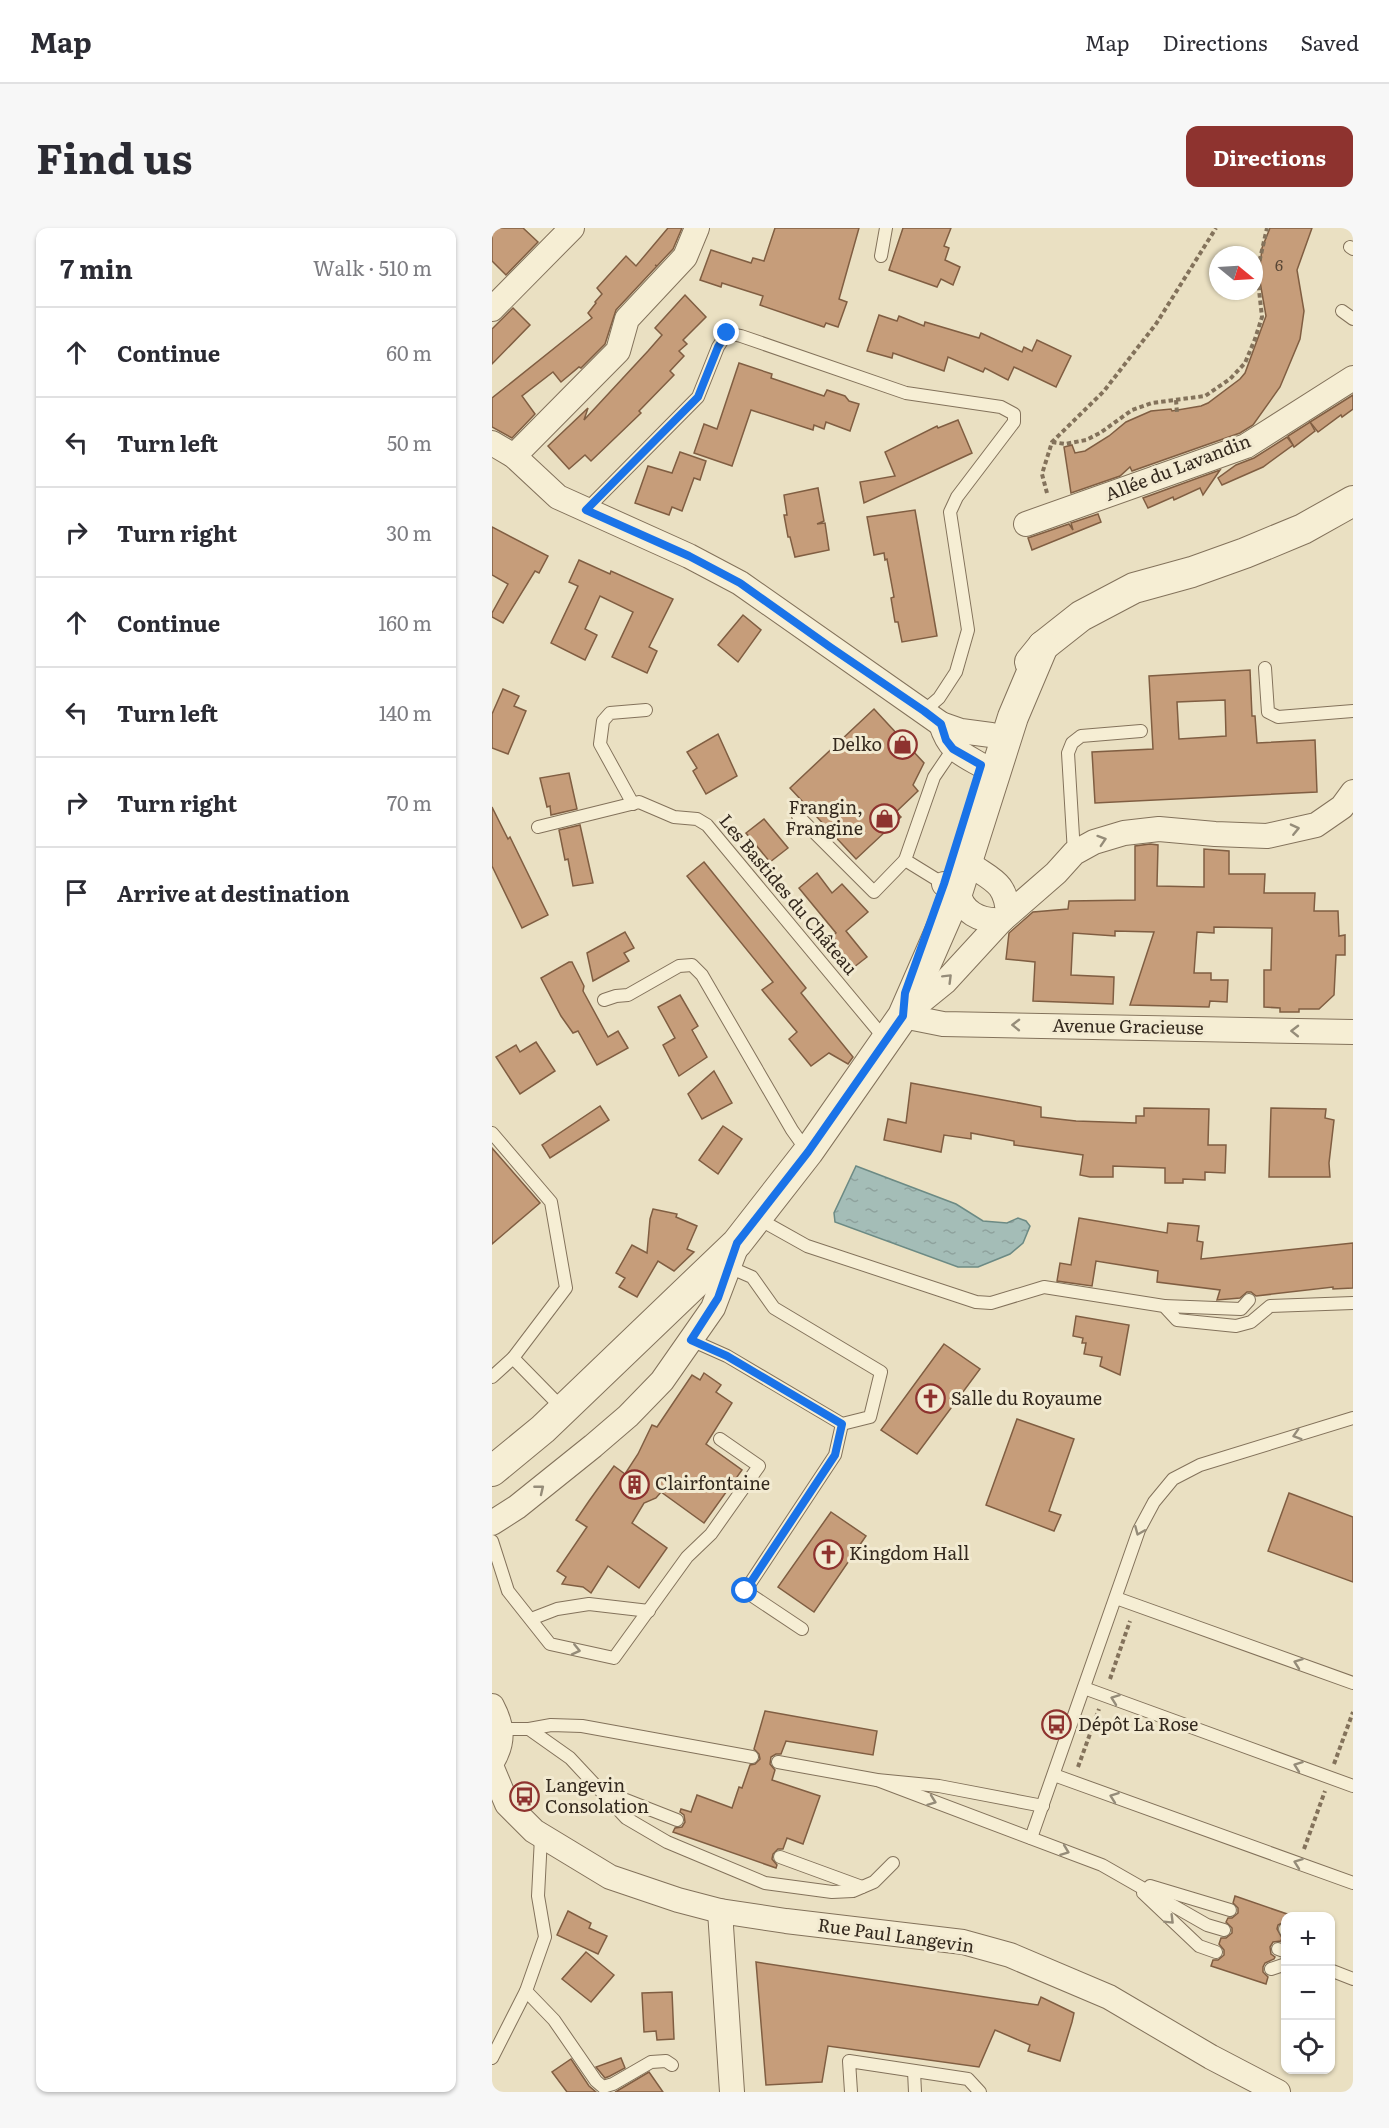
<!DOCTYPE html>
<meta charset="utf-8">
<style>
:root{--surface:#fff;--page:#f7f7f7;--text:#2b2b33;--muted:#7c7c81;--line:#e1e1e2;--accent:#8e332f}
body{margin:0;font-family:Literata,serif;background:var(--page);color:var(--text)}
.controls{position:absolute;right:18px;bottom:18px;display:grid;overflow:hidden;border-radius:12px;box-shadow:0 2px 4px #0004}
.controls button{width:54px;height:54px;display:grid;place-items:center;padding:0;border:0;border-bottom:2px solid var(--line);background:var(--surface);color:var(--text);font:30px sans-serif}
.compass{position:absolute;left:717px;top:18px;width:54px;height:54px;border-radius:50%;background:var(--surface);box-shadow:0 2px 4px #0004;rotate:108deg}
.stop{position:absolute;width:18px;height:18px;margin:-14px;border:4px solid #1a73e8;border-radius:50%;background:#fff}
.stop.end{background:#1a73e8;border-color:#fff;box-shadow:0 2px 6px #0008}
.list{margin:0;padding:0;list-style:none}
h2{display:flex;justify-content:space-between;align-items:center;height:78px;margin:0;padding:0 24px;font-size:26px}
h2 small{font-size:20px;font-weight:400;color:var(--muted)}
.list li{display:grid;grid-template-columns:39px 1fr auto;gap:18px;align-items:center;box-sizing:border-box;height:90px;padding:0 24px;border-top:2px solid var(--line)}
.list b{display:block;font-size:22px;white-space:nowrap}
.list em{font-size:20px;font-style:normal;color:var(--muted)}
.icon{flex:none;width:33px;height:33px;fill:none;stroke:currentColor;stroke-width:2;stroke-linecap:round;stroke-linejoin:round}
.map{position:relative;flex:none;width:861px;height:1864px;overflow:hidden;border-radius:12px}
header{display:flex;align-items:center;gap:36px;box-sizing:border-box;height:84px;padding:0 30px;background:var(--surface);border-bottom:2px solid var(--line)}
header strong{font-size:28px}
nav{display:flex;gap:33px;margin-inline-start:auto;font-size:21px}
.intro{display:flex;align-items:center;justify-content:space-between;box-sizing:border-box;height:144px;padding:0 36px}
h1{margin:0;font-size:42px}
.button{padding:15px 27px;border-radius:12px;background:var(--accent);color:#fff;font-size:21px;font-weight:700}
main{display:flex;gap:36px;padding:0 36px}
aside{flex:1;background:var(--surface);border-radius:12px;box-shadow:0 2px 4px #0004}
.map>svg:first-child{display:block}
.water{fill:url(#water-ripples);stroke:#6c8a84;stroke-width:1.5}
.building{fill:#c69d7a;stroke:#805e42;stroke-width:1.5;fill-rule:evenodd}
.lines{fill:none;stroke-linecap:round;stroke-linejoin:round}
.service-casing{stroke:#83725b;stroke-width:14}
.minor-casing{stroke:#83725b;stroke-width:26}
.tertiary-casing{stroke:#83725b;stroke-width:32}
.path{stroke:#83725b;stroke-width:4;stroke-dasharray:4.5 3;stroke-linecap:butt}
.service{stroke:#f6eed4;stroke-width:12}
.minor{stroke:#f6eed4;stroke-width:24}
.tertiary{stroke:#f6eed4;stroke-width:30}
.oneway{stroke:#958c79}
.route{stroke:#1a73e8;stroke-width:8}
.labels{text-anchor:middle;stroke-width:6;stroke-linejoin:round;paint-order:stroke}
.number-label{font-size:15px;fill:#584635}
.street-label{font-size:18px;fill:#34291e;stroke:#f2ead1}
.poi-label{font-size:18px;fill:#34291e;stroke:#f2ead1;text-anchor:start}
</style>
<header>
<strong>Map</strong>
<nav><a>Map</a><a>Directions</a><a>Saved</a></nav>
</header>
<div class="intro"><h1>Find us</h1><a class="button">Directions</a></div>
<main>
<aside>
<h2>7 min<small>Walk · 510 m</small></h2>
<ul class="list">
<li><svg class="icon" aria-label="ahead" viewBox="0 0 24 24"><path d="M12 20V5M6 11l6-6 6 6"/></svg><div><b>Continue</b></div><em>60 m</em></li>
<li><svg class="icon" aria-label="left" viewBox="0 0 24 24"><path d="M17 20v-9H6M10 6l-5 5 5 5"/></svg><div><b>Turn left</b></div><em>50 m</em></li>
<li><svg class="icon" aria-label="right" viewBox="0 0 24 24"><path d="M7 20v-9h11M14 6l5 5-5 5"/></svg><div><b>Turn right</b></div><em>30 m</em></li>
<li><svg class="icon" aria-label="ahead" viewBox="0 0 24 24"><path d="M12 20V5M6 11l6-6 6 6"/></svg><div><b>Continue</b></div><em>160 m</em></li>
<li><svg class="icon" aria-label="left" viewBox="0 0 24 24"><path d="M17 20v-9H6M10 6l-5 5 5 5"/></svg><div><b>Turn left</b></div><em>140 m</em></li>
<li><svg class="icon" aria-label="right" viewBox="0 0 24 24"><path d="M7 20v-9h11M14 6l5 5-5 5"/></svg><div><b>Turn right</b></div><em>70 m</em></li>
<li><svg class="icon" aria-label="arrive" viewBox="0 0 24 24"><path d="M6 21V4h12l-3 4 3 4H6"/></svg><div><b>Arrive at destination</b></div></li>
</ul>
</aside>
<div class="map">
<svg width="861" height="1864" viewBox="0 0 861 1864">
<defs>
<pattern id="water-ripples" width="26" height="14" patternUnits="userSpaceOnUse" patternTransform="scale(1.5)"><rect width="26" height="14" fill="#a4bdb7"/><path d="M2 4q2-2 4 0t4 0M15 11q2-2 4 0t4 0" fill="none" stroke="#8ea29d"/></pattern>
</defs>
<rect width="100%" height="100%" fill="#eae0c2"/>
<path class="water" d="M364 938 464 976 491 993 515 995 526 990 534 993 538 998 531 1015 518 1026 486 1039H466L343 994 342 985Z"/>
<g class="building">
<path d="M0 0H31L46 14 14 47 0 33Z"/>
<path d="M176 0H190L181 21 165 38 163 37 165 38 124 82 113 116 89 140 87 139 69 154 61 144 30 168 43 186 20 210 0 199V170L100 90 96 85 104 75 103 74 110 66 105 60 134 28 144 38Z"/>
<path d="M283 0H367L347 71 355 74 346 99 334 95 332 99 268 77 271 68 230 55 229 59 208 52 219 22 259 35 261 30 272 33Z"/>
<path d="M411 0H459L452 18 457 20 453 32 468 39 461 57 449 51 445 59 397 42Z"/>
<path d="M778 0H820L805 42 812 83 808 111 788 159 761 197 748 205 640 243 638 239 628 248 579 265 572 219 580 217 583 225 593 223 617 208 634 194 659 183 679 181 680 183 709 178 716 175 748 151 753 145 774 88 767 48 770 20Z"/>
<path d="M193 67 214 89 191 112 195 116 187 123 192 128 178 143 182 147 147 183 149 185 99 233 93 227 77 241 56 218 96 180 92 192 156 123 170 107 163 100Z"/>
<path d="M21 80 38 97 0 136V101Z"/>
<path d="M387 87 405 93 407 88 432 98 433 94 487 110 489 105 530 124 532 119 540 123 545 112 579 128 564 159 522 139 516 152 493 140 491 144 456 129 452 143 401 125 400 130 375 123Z"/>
<path d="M247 135 280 146 279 150 332 168 335 162 353 168 357 173 367 176 358 203 334 194 332 201 322 197 321 202 259 182 240 238 202 225 212 196 225 201Z"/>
<path d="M861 167V181L850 189 849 187 826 204 818 194Z"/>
<path d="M466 192 480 225 372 275 368 254 403 248 393 224 445 198 446 200Z"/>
<path d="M818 194 823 203 802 219 796 208Z"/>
<path d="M795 209 801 217 771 239 730 257 726 250 744 237 762 230Z"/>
<path d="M188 224 214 233 208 252 202 250 190 283 180 279 177 287 143 275 156 238 180 245Z"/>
<path d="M728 242 711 267 708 260 682 272 681 269 656 280 651 270Z"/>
<path d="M326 260 332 293 325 296 333 295 337 322 303 329 298 309H296L292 287H295L292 267Z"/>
<path d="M423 282 445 408 410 414 406 394H403L399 370 402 369 395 331 393 332 392 325 382 327 375 289Z"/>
<path d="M606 286 609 294 540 322 536 310 577 296 581 302 579 295Z"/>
<path d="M0 299 56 328 47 345 43 343 11 395 0 389V385L16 356 0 347Z"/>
<path d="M87 332 118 346 119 343 181 371 157 419 165 423 155 445 120 429 141 384 108 368 93 401 105 407 93 432 59 415 86 358 77 354Z"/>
<path d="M251 387 269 402 246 434 226 417Z"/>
<path d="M758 442 760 488H763L765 515 823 512 825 564 603 575 600 524 661 521 657 448ZM733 472 734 508 687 511 685 474Z"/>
<path d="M11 461 27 468 22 478 34 483 16 526 0 520V486Z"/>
<path d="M382 481 432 535 421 557 426 563 404 584 409 589 364 631 298 560Z"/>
<path d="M226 506 245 548 214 566 201 543 205 540 195 524Z"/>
<path d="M77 545 85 581 59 587 58 578 55 579 48 550Z"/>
<path d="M0 579 16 611 18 609 56 687 30 700 0 638Z"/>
<path d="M272 591 296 620 278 634 254 605Z"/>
<path d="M88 597 101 655 81 658 76 631 73 632 67 602Z"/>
<path d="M658 616 666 617 665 658 712 659V621L737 623V646H773L772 665H823L822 683H846L847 708 853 707V727H844L842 767 827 781H807V784H788V780L772 779V742H779L780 700 722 699V705L705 704 702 745H719V752H736L735 774 718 773 717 779 638 777 662 704 623 703V708L581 705 579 747 622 749 621 776 541 773 543 734 514 731 517 705 541 684 576 681 577 673 643 672V618Z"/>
<path d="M212 634 314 760 309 765 361 829 356 836 337 825 319 838 297 811 305 804 270 762 281 754 195 648Z"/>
<path d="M325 645 340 665 350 656 376 684 354 703 375 729 357 743 334 713 344 705 307 660Z"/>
<path d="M133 704 142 720 132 725 137 733 101 753 95 725Z"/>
<path d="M77 734H80L92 758 91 763 116 809 126 803 136 820 105 837 86 803 81 805 69 788 49 750Z"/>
<path d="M188 767 206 798 200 802 215 829 187 848 171 817 183 810 166 779Z"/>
<path d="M44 814 63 843 28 866 4 829 24 817 28 824Z"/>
<path d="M222 843 240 875 210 891 196 866Z"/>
<path d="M419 855 549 879V889L584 893 644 895V888H652V880L717 881 716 917H734L733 945 713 944V952L691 951V955H673V940L621 938V949H598L588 947 591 927 522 917V913L479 905V911L452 907 449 924 392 912 396 891 414 895Z"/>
<path d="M108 878 117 892 58 930 50 917Z"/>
<path d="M779 880 834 881 833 890 842 892 837 935 838 949H777Z"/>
<path d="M231 898 250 911 226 946 207 932Z"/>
<path d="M0 920 48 975 0 1016Z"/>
<path d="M161 981 185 986 184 989 205 998 195 1021 202 1024 182 1043 166 1033 145 1069 127 1059 133 1050 124 1045 140 1017 155 1025 158 991Z"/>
<path d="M587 990 675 1005 676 995 707 998 705 1013 711 1014 709 1031 861 1015V1060L841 1061V1059L764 1068 759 1064H755L748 1070 725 1072 728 1062 665 1054 666 1043 604 1033 600 1058 565 1053 568 1035 579 1037Z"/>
<path d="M584 1088 637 1097 628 1147 608 1138 610 1129 592 1126 594 1115H590L591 1110 581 1108Z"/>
<path d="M452 1116 488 1141 425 1226 389 1202Z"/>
<path d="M212 1145 229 1157 224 1164 240 1175 214 1216 250 1242 212 1295 169 1264 164 1270 152 1275 140 1295 175 1320 147 1360 116 1338 99 1365 91 1359 70 1356 74 1349 65 1343 95 1299 84 1292 97 1273 122 1238 133 1246 146 1226 160 1197 165 1199 200 1147 208 1152Z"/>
<path d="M525 1191 582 1211 557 1283 569 1287 562 1303 494 1277Z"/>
<path d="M797 1265 861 1289V1354L776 1323Z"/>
<path d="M339 1284 374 1308 322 1384 286 1359Z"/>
<path d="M273 1483 385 1503 381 1527 294 1513 289 1526H284L279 1529 278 1536 283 1542 280 1552 328 1568 311 1616 295 1610 291 1621H286L281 1626 280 1631 285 1637 284 1640 181 1604 183 1600 190 1599 193 1594 192 1587 188 1584 189 1581 199 1584 205 1567 240 1580 247 1559 250 1560 258 1537 263 1536 268 1531 267 1526 262 1521Z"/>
<path d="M743 1668 798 1687 794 1689V1693L786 1697 785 1701 790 1710 789 1713 781 1714 778 1719 779 1726 783 1729 782 1731 773 1735 771 1739V1744L776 1749 774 1756 719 1738 721 1732H726L732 1727V1722L727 1716 729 1710H734L740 1705V1700L734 1694 736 1690H740L746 1685V1680L741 1675Z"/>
<path d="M76 1683 99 1695 97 1700 115 1708 106 1726 65 1707Z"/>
<path d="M94 1724 122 1747 99 1774 70 1751Z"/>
<path d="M264 1734 546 1777 549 1769 582 1785 580 1794 568 1833 536 1823 538 1817 503 1802 487 1839 336 1818 330 1854 274 1857Z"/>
<path d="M180 1764 182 1811 165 1812 164 1803 152 1804 150 1765Z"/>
<path d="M129 1830 133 1840 118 1848 113 1850 104 1839Z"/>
<path d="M79 1831 97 1858 104 1864H75L60 1844Z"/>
<path d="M157 1844 171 1864H123L125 1863Z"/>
</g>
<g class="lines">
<defs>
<g id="service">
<path d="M858 19 861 21"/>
<path d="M389 28 394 0"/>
<path d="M850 83 861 91"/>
<path d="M94 282 206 169 226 119 235 105 249 108 414 165 509 179 522 186V194L465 269 458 284 476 402 464 444 447 470 432 483"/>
<path d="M773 440 776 484 786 489 861 483"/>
<path d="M141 576 108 516 111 493 118 485 154 482"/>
<path d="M306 588 382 664 413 632"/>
<path d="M46 599 147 574 182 589 205 591 215 597 393 811"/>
<path d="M582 625 576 525 580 515 589 508 649 503"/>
<path d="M452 656 413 632 442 549 461 521"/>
<path d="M112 772 124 768 136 767 187 738 200 737 210 747 300 902 315 923"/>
<path d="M0 905 59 974 74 1060 21 1130 0 1149"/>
<path d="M265 990 315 1018 484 1074 499 1075 552 1059 672 1078 685 1092 744 1098 759 1094 778 1078 861 1075"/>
<path d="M672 1078 749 1081 757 1072"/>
<path d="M199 1112 235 1128 350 1196 378 1189 389 1144 282 1080 260 1049 237 1039"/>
<path d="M21 1130 71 1181"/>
<path d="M0 1313 16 1363 58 1416 122 1430 195 1329 219 1306 267 1238 228 1211"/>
<path d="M624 1370 861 1455"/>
<path d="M39 1391 65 1381 97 1376 157 1383"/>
<path d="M310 1401 253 1363 343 1227 350 1196"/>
<path d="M592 1460 861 1558"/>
<path d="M9 1501H37L59 1497 90 1498 260 1529"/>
<path d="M37 1501 78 1530 134 1590 175 1614 273 1655 340 1664 361 1663 382 1654 401 1635"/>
<path d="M286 1534 385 1552 447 1558 551 1578"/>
<path d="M562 1547 861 1655"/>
<path d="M385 1552 610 1637 715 1697 732 1702"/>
<path d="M112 1561 129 1570 185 1592"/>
<path d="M539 1610 647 1302 662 1274 681 1251 708 1237 861 1190"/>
<path d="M288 1629 370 1659"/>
<path d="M658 1658 738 1682"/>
<path d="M651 1665 707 1718 724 1724"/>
<path d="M793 1701 794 1703"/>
<path d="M786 1721 794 1724"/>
<path d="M779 1741 794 1736"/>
<path d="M838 1742 861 1751"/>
<path d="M34 1763 62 1792 104 1853 111 1859 121 1856 159 1834 174 1833 180 1837"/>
<path d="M0 1830 34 1763 53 1709 46 1668 49 1609"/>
<path d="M422 1843 423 1864"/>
<path d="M359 1864 357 1833 476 1851 488 1864"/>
</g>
<g id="minor">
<path d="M0 81 80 0"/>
<path d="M0 215 22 228 66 269 197 328 248 355 449 496 469 503 499 507"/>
<path d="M22 228 126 123 135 91 193 29 205 0"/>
<path d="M534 296 754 218 861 150"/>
<path d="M449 496C457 521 466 524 489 537"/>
<path d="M475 634C498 652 514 652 516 686"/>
<path d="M452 656 466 662C469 684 488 694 510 692"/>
<path d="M411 788 453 754 510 692 564 645 582 625 602 614 632 605 667 601 723 606 775 608 824 597 850 579 861 564"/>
<path d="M411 788 451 796 861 804"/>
<path d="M0 1295 25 1279 101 1218 136 1188 170 1153 221 1080 245 1017"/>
<path d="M0 1478C11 1499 12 1514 0 1534"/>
<path d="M0 1540 15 1576 42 1603 118 1649 186 1672 228 1683 294 1693 471 1714 518 1727 617 1769 719 1829 786 1864"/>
<path d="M228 1683 240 1864"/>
</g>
<g id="tertiary">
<path d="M538 434 551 418 589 388 642 360 700 344 753 325 811 301 861 273"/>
<path d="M0 1243 51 1201 245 1015 316 924 411 788 466 662 521 489 551 418"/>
</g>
</defs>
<use href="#service" class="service-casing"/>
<use href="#minor" class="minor-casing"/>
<use href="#tertiary" class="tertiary-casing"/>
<g class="path">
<path d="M684 172 685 185"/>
<path d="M560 214 573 216 594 212 608 205 640 182 660 175 713 168 738 151 753 135 763 111 770 89 765 44 775 0"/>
<path d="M555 265 550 246 560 214 612 163 664 96 724 0"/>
<path d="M618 1451 638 1393"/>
<path d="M842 1536 861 1484"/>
<path d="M586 1539 607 1481"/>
<path d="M812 1621 833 1563"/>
</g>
<use href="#service" class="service"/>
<use href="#minor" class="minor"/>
<use href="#tertiary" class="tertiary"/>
</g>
<defs><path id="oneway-chevron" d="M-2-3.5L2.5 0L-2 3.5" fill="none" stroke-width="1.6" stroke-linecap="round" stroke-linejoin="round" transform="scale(1.5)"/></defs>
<g class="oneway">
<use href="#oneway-chevron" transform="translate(803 601) rotate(-13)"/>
<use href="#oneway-chevron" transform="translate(610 612) rotate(-18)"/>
<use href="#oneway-chevron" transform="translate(456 750) rotate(-45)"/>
<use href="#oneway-chevron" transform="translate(524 797) rotate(-179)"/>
<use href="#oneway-chevron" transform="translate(803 803) rotate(-179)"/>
<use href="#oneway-chevron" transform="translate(805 1207) rotate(163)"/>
<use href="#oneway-chevron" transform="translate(48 1261) rotate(-39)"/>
<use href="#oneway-chevron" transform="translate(647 1303) rotate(113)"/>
<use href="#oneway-chevron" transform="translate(84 1422) rotate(13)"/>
<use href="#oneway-chevron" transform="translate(806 1435) rotate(-160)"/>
<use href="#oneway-chevron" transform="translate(623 1471) rotate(-160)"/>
<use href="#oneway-chevron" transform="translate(806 1538) rotate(-160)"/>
<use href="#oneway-chevron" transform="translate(622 1569) rotate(-160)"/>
<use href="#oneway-chevron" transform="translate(440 1573) rotate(20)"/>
<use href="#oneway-chevron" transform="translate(573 1623) rotate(21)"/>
<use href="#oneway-chevron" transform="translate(806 1635) rotate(-160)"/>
<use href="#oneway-chevron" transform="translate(678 1692) rotate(45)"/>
</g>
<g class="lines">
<path class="route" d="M235 105 226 119 206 169 94 282 197 328 248 355 338 419 432 483 449 496 454 512 461 521 489 537 452 656 413 765 411 788 316 924 245 1015 226 1070 199 1112 235 1128 350 1196 343 1227 253 1363"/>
</g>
<defs>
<symbol id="shop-ring" viewBox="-11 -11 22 22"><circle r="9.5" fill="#f2ead1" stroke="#8e332f" stroke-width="1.5"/><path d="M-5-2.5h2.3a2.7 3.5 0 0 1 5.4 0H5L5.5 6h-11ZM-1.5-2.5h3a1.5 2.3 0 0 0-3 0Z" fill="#8e332f"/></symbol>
<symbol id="church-ring" viewBox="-11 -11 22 22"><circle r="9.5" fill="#f2ead1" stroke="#8e332f" stroke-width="1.5"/><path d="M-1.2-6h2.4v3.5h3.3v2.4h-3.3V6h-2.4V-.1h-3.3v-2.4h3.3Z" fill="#8e332f"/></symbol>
<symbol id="building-ring" viewBox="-11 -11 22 22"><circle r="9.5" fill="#f2ead1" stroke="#8e332f" stroke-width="1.5"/><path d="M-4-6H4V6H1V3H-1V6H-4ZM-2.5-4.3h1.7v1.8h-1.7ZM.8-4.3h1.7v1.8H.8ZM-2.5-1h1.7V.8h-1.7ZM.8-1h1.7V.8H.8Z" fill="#8e332f"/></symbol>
<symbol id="bus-ring" viewBox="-11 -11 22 22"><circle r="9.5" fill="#f2ead1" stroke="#8e332f" stroke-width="1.5"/><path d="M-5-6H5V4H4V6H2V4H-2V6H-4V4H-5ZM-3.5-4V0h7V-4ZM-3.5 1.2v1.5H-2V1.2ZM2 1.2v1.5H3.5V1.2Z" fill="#8e332f"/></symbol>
</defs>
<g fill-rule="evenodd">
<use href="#shop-ring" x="394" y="500" width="33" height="33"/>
<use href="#shop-ring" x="376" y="574" width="33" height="33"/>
<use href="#church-ring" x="422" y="1154" width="33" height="33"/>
<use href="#building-ring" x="126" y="1240" width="33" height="33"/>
<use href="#church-ring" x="320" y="1310" width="33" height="33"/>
<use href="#bus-ring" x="548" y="1480" width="33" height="33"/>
<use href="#bus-ring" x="16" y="1552" width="33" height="33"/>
</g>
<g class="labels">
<g class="number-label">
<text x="787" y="43">6</text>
</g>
<g class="street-label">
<text transform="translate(686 240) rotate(-21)" y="6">Allée du Lavandin</text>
<text transform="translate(296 667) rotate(50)" y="6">Les Bastides du Château</text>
<text transform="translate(636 799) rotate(1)" y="6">Avenue Gracieuse</text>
<text transform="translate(404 1708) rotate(8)" y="6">Rue Paul Langevin</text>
</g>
<g class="poi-label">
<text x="390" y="523" text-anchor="end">Delko</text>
<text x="371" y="586" text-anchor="end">Frangin,<tspan x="371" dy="21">Frangine</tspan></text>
<text x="459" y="1177">Salle du Royaume</text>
<text x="163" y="1262">Clairfontaine</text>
<text x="357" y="1332">Kingdom Hall</text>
<text x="586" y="1503">Dépôt La Rose</text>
<text x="53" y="1564">Langevin<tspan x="53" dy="21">Consolation</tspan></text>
</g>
</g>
</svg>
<div class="controls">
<button>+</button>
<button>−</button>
<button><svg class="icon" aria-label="locate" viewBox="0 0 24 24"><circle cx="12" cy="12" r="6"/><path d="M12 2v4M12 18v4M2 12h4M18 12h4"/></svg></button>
</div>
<svg class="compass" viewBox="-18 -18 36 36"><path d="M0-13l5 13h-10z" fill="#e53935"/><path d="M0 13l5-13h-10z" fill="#7c7c81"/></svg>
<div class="stop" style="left:253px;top:1363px"></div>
<div class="stop end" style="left:235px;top:105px"></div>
</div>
</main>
